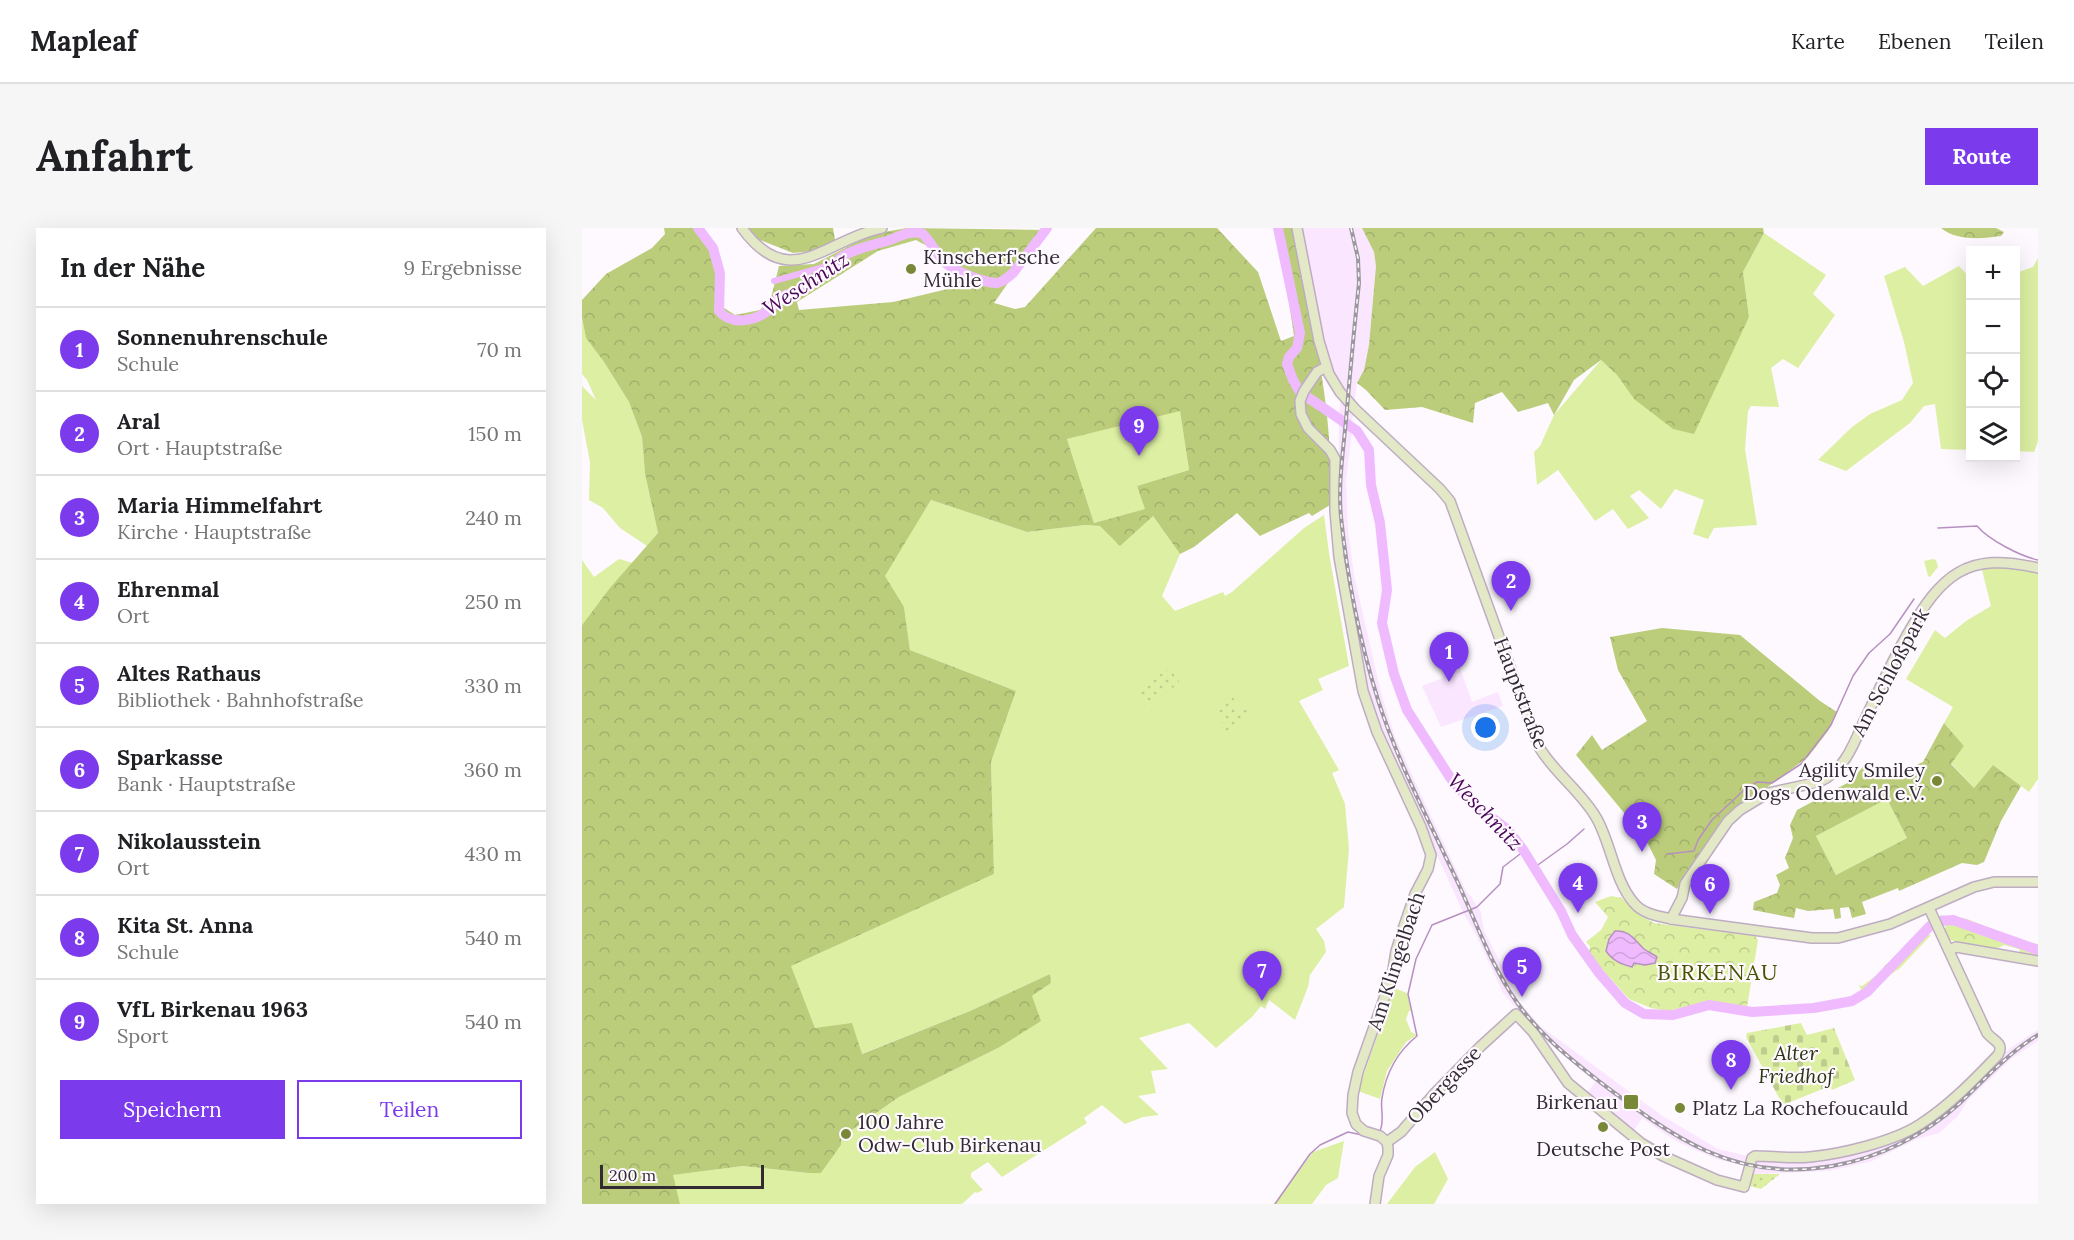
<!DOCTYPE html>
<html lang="de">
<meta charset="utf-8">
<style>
:root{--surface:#fff;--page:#f6f6f6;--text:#202124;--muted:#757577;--line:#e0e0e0;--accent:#7c3aed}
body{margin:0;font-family:Lora,serif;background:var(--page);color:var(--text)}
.controls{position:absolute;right:18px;top:18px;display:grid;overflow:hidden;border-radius:0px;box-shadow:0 6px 24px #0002}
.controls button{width:54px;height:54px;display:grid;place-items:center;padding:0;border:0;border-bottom:2px solid var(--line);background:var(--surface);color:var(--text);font:30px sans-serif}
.scale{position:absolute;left:18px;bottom:15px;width:164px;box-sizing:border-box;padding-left:6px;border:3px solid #322b34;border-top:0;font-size:16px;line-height:21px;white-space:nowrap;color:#322b34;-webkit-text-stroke:4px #fdf9fe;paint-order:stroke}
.you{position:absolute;left:904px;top:500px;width:21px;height:21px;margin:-15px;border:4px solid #fff;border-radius:50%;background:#1a73e8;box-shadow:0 0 0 9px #1a73e833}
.badge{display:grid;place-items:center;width:39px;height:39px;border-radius:50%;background:var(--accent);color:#fff;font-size:20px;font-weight:700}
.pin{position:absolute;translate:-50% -50px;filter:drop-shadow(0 2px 3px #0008)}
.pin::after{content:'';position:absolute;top:32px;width:21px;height:18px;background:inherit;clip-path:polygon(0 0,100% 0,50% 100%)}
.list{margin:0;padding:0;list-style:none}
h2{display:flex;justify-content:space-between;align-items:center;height:78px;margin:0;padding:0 24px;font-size:26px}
h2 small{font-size:20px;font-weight:400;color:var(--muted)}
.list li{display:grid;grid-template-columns:39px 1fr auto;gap:18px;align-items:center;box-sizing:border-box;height:84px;padding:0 24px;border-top:2px solid var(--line)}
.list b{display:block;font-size:22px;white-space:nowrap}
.list p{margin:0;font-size:20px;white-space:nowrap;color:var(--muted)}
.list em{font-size:20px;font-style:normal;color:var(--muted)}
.actions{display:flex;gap:12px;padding:18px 24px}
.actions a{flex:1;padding:14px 0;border:2px solid var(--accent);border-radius:0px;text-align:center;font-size:21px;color:var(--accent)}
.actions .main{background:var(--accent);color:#fff}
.icon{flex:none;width:33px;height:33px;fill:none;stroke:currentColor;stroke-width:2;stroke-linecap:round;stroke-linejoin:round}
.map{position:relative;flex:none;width:1456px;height:976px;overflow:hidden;border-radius:0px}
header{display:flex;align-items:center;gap:36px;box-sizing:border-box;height:84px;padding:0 30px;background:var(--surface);border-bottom:2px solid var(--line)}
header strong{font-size:28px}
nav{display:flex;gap:33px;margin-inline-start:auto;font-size:21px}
.intro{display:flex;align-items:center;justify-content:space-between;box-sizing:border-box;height:144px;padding:0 36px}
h1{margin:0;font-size:42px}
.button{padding:15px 27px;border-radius:0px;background:var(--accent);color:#fff;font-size:21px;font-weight:700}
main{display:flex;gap:36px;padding:0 36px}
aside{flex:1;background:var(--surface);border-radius:0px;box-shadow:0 6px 24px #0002}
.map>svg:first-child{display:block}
.built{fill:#fae6ff}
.grass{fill:#ddefa3}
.forest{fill:url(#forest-crowns);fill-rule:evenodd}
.cemetery{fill:url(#cemetery-stones)}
.park{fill:url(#park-crowns)}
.garden{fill:url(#garden-dots)}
.water{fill:url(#water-waves);stroke:#b790c1;stroke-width:1.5}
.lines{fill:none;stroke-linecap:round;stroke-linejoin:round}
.stream{stroke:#b790c1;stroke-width:1.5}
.canal{stroke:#f0bbfe;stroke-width:6}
.river{stroke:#f0bbfe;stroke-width:10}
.secondary-casing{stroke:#beacc3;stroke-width:12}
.secondary{stroke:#e3e9c7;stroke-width:9}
.rail-casing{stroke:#9d989f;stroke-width:4}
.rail{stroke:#fdf9fe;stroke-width:1.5;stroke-dasharray:4.5;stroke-linecap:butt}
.poi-dot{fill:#798837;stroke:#fdf9fe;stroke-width:2}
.labels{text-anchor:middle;stroke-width:4.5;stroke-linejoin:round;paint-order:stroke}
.poi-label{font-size:20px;fill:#322b34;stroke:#fdf9fe;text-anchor:start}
.street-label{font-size:20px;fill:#322b34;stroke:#fdf9fe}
.park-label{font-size:20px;font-style:italic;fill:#2d3411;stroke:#fdf9fe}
.water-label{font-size:21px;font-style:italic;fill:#4a0658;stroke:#fdf9fe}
.quarter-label{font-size:22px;letter-spacing:1.5px;fill:#485400;stroke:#fdf9fe}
</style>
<header>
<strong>Mapleaf</strong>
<nav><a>Karte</a><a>Ebenen</a><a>Teilen</a></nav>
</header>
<div class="intro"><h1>Anfahrt</h1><a class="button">Route</a></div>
<main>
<aside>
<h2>In der Nähe<small>9 Ergebnisse</small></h2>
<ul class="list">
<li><span class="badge">1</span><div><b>Sonnenuhrenschule</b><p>Schule</p></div><em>70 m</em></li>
<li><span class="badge">2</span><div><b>Aral</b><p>Ort · Hauptstraße</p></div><em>150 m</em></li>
<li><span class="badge">3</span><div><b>Maria Himmelfahrt</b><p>Kirche · Hauptstraße</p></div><em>240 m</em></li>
<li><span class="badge">4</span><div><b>Ehrenmal</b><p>Ort</p></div><em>250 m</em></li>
<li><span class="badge">5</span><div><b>Altes Rathaus</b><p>Bibliothek · Bahnhofstraße</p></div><em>330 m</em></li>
<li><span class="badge">6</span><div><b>Sparkasse</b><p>Bank · Hauptstraße</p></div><em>360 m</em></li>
<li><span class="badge">7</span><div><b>Nikolausstein</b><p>Ort</p></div><em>430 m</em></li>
<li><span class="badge">8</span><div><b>Kita St. Anna</b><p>Schule</p></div><em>540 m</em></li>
<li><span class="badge">9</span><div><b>VfL Birkenau 1963</b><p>Sport</p></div><em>540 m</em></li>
</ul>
<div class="actions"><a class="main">Speichern</a><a>Teilen</a></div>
</aside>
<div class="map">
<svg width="1456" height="976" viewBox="0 0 1456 976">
<defs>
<pattern id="forest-crowns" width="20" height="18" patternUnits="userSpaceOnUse" patternTransform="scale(1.5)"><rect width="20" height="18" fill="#bbcd7b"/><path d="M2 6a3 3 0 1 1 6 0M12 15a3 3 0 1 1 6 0" fill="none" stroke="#a1b06b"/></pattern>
<pattern id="cemetery-stones" width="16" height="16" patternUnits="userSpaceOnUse" patternTransform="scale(1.5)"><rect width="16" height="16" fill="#ddefa3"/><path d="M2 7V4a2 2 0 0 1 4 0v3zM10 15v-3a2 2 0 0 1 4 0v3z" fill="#becd8d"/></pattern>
<pattern id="park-crowns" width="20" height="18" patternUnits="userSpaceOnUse" patternTransform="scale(1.5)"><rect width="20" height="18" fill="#ddefa3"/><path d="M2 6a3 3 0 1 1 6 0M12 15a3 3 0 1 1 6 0" fill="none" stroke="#becd8d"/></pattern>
<pattern id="garden-dots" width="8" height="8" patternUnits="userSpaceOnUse" patternTransform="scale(1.5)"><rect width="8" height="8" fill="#ddefa3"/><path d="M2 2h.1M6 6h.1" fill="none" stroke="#becd8d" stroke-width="1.8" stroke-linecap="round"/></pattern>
<pattern id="water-waves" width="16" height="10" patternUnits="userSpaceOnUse" patternTransform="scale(1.5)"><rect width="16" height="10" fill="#f0bbfe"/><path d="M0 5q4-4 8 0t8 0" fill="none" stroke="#cea1da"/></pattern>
</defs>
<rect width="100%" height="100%" fill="#fdf9fe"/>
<g class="built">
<path d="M720 0H780L792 24 794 38 787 117 782 142 775 155 770 194 757 184 762 158 751 142 745 126Z"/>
<path d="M757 196 770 203 764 253 766 302 772 347 799 465 813 509 841 571 885 665 889 668 899 685 902 703 934 765V770L958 798 1079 887 1136 921 1174 930 1287 920 1371 874 1427 821 1456 802V813L1430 830 1386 872 1376 888 1357 905 1335 911 1290 933 1247 943 1171 946 1163 938 1134 931 1092 912 1060 890 1051 904 1004 867 1013 854 958 807 921 765 895 709 880 682 793 491 760 336 756 298Z"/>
<path d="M869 415 890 474 916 464 921 478 859 499 840 458 861 450 851 422Z"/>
</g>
<g class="grass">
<path d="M1182 5 1244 47 1231 66 1253 87 1216 140 1201 131 1189 140 1197 179 1169 178 1166 183 1163 221 1175 297 1132 300 1126 311 1111 306 1122 272 1093 261 1079 281 1057 262 1048 268 1067 290 1046 301 1031 281 1013 293 976 242 955 257 952 224 958 218 972 187 1019 132 1035 147 1052 171 1167 90 1161 44Z"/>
<path d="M1456 30V213L1452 224 1434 223V45L1451 39Z"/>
<path d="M1377 38 1388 50V222L1359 221 1353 176 1342 178 1328 195 1264 243 1236 232 1270 199 1288 186 1320 172 1331 155 1322 114 1302 48 1323 39 1341 58Z"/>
<path d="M0 90 4 110 22 134 47 174 60 209 63 246 76 305 65 318 38 300 21 280 7 272 8 234 0 192V158L14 172 5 152 0 146Z"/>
<path d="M598 182 607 242 555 258 564 281 512 295 485 211Z"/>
<path d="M349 272 445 304 503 297 518 298 571 288 598 326 580 368 593 383 641 364 643 368 650 364 722 300 742 287 747 325 767 438 736 451 741 462 717 473 757 542 750 545 763 576 767 621 762 679 734 701 742 713 744 724 728 747 726 759 713 792 687 772 683 781 679 778 670 789 634 820 607 795 557 810 586 841 569 843 574 865 556 868 577 887 561 889 543 896 520 877 502 890 505 895 420 949 406 934 389 945V949L401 962 395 965 393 964 380 976H98L90 947 161 938 226 945H239L259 917 260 909 317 869 416 820 450 768 469 755 468 746 388 783 279 826 233 800 208 738 412 646 409 534 434 463 328 422 322 379 302 349Z"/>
<path d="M37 331 51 335 27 361 0 397V332L12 349Z"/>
<path d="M1351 331 1354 332 1356 339 1348 349 1346 348 1342 333Z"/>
<path d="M1411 335 1456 344V551L1447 564 1411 537 1392 560 1369 535 1382 518 1362 495 1371 479 1324 451 1353 402 1363 410 1384 393 1409 378 1400 342Z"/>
<path d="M1305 571 1325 610 1254 647 1234 608Z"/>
<path d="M1358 687 1385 691 1447 715 1456 716V730L1438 725 1437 721 1422 717 1408 724 1399 705 1394 703 1377 712 1369 710Z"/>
<path d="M1343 706 1349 707 1318 740 1281 766 1277 757 1280 758 1299 744 1303 737 1322 725 1335 711Z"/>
<path d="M812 760 825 765 829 783H827L824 791 829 804 835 807 824 814 805 843 798 871 776 863Z"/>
<path d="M762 913 756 950 744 957 730 976H692L731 924Z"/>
<path d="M853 924 866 951 852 976H805L833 939Z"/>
</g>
<g class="forest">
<path d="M82 0H119C136 27 137 47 139 78L153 87 178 82 189 70 197 38 232 36 279 12 296 5 325 0 463 2 412 75 433 81 443 79 514 0H635L676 44 699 113 712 108 696 0H711C729 91 753 183 748 277L730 288 727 285 678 308 655 285 612 319 598 326 571 288 538 318 518 298 503 297 445 304 349 272 303 348 322 379 328 422 434 463 409 534 412 646 209 738 233 800 270 795 280 826 388 783 468 746 469 755 450 768 459 793 416 820 317 869 260 909 259 917 239 945H226L161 938 91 947 98 976H0V397L27 361 76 305 63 246 60 209 47 174 22 134 4 110 0 90V72L24 46 70 20 83 6ZM334 12C365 30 369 19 378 58L311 74 217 82 215 74 296 23ZM598 183 607 242 555 258 563 281 512 295 485 211Z"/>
<path d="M167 0H251L253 12 231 23 211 25 173 10Z"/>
<path d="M780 0H1181L1182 5 1161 44 1167 89 1112 206 1091 201 1052 171 1035 147 1019 132 992 152 972 187 966 175 936 184 920 164 893 175 891 195 840 179 803 182 784 162 775 155 782 142 787 117 794 38 792 24Z"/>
<path d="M1359 0H1414L1422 4 1419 8C1399 11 1375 13 1359 0Z"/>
<path d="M1080 400 1158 407 1238 473 1255 484 1246 503 1226 529 1142 591 1095 661 1072 646 1074 632 1063 610 994 527 1010 507 1020 522 1065 493 1036 442 1028 409Z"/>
<path d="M1362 495 1382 518 1369 536 1392 560 1411 537 1439 558 1419 593 1402 634 1395 637 1380 635 1317 663 1316 660 1280 674 1284 686 1270 690 1267 679 1258 680 1259 690 1253 691 1251 681 1226 683 1214 680 1212 690 1171 682 1172 674 1195 665 1198 657 1194 647 1207 640 1203 630 1211 610 1208 597 1215 582 1269 553 1284 535 1314 546 1341 534ZM1305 571 1325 610 1254 647 1234 608Z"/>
</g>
<path class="cemetery" d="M1219 795 1225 807 1252 800 1273 852 1250 862 1248 858 1201 877 1164 809 1165 805Z"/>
<g class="park">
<path d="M1029 668 1040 670 1056 686 1072 695 1173 708 1176 712 1165 779 1128 774 1085 783 1069 780 1047 771 1010 730 1007 724 1008 718 1004 714 1019 702 1026 689 1013 674Z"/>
<path d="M1377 699 1408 710 1409 721 1368 712 1362 700Z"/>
</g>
<g class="garden">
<path d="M588 440 598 455 563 478 553 463Z"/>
<path d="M651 469 658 484 674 478 664 489 643 505 635 478Z"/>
<path d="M1171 946H1198L1179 961 1167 958Z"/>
</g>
<path class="water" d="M1033 703C1048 702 1053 713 1062 721 1066 724 1071 726 1075 729L1073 735 1063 737 1052 735 1050 739C1039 736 1031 733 1024 723L1027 711Z"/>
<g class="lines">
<g class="stream">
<path d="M1356 300 1395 298C1407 312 1438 328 1456 332"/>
<path d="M1085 626 1112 623 1116 612 1130 592 1162 562 1175 554 1190 555 1219 536 1249 497 1271 448 1287 425 1308 406 1332 371"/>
<path d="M953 639 985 616 1002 601"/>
<path d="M798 903C803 891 798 881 800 870 804 845 815 824 835 808L826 766 834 731 850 697 895 679 918 656 921 639 942 623"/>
<path d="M693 976 728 926 738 917 766 904 780 907"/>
</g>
<path class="canal" d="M192 53 249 37"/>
<g class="river">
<path d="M116 0 131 20 138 45 137 83C149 98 173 93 187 82 190 79 193 74 196 71 204 65 217 64 226 59 240 51 248 37 261 28 275 20 290 17 305 13 317 9 328 1 341 6 350 15 355 28 365 36 375 44 402 55 415 55 421 54 426 49 431 45L465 0"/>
<path d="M696 0 718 105 715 120 707 129 705 136 711 152 718 164 775 203 787 222 789 257 798 295 805 362 800 395 812 446 825 482 869 551 888 573 926 602 942 623 979 683 990 707 1017 745 1043 775 1062 786 1091 787 1127 777 1170 784 1232 780 1270 773 1285 764 1348 698 1358 693 1371 692 1456 722"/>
</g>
<defs>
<g id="secondary">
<path d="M160 0C208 66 244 11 300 0"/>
<path d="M715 0 737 113 747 146 758 164 773 181 858 261 868 273 957 519C973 546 1000 564 1015 591 1029 616 1033 654 1052 675 1061 686 1076 688 1089 691L1230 710H1256L1308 696 1392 659 1412 654H1456"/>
<path d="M744 139 735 144 722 163 718 173 719 186 726 200 748 222 753 231V283L757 329 781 463 795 504 839 599 849 627 846 641 833 666 821 701 814 723 810 748 776 844 771 867 770 885 774 896 782 903 798 908 805 914 806 920V927L797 948 793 976"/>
<path d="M1089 691 1100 670 1103 656 1146 593 1158 582 1186 565 1237 554C1262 543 1272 516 1282 493 1296 464 1309 435 1325 407 1359 347 1384 323 1456 340"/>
<path d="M1367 722 1374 719 1456 733"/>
<path d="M805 914 819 904 853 865 899 818 934 786 951 804 986 855 1059 915 1081 928 1135 952 1162 959 1170 930 1173 928C1191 928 1209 931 1228 929 1259 926 1310 914 1337 897 1367 878 1392 852 1416 827 1423 815 1411 813 1405 805L1347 680"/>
</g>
</defs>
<use href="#secondary" class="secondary-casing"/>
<use href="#secondary" class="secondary"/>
<defs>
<path id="rail" d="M769 0 776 30 777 55C772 101 768 146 764 192 761 224 756 257 759 289 765 348 778 414 796 472 816 535 848 595 876 655 894 694 909 737 934 773 956 805 987 830 1018 854 1091 909 1152 955 1250 938 1297 930 1343 907 1378 875 1403 851 1426 825 1456 807"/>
</defs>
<use href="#rail" class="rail-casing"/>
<use href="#rail" class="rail"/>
</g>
<g class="poi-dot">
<circle cx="329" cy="41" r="6"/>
<circle cx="1355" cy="553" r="6"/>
<rect x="1041" y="866" width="16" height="16" rx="3"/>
<circle cx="1098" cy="880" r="6"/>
<circle cx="1021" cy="899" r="6"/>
<circle cx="264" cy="906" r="6"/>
</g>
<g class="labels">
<g class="poi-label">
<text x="341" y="36">Kinscherf'sche<tspan x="341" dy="23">Mühle</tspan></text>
<text x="1343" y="549" text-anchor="end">Agility Smiley<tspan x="1343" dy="23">Dogs Odenwald e.V.</tspan></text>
<text x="1036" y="881" text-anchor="end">Birkenau</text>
<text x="1110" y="887">Platz La Rochefoucauld</text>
<text x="276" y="901">100 Jahre<tspan x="276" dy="23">Odw-Club Birkenau</tspan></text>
<text x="1021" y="928" text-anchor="middle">Deutsche Post</text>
</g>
<g class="street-label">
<text transform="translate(1308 444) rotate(-62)" y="7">Am Schloßpark</text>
<text transform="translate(939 465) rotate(69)" y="7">Hauptstraße</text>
<text transform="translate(814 733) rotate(-72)" y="7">Am Klingelbach</text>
<text transform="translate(862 857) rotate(-47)" y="7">Obergasse</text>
</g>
<g class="park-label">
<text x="1214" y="832">Alter<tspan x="1214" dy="23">Friedhof</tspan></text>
</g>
<g class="water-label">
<text transform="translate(224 56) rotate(-33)" y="7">Weschnitz</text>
<text transform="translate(903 584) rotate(46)" y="7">Weschnitz</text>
</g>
<g class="quarter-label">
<text x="1136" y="752">BIRKENAU</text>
</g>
</g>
</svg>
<div class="controls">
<button>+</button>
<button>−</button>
<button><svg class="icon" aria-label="locate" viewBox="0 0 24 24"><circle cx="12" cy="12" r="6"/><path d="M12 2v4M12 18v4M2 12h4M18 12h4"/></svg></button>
<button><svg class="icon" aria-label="layers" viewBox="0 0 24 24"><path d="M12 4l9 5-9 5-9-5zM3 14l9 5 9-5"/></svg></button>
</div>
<div class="scale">200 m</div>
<div class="you"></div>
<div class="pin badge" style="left:867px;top:454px">1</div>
<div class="pin badge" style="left:929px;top:383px">2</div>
<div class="pin badge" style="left:1060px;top:624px">3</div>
<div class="pin badge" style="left:996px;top:685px">4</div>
<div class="pin badge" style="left:940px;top:769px">5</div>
<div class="pin badge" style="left:1128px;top:686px">6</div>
<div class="pin badge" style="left:680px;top:773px">7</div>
<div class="pin badge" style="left:1149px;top:862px">8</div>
<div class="pin badge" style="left:557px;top:228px">9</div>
</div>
</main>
